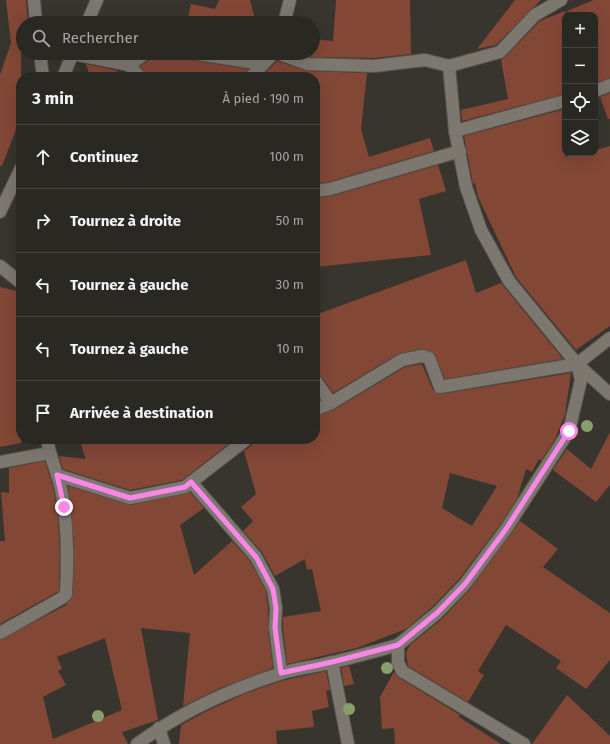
<!DOCTYPE html>
<html lang="fr">
<meta charset="utf-8">
<style>
:root{--surface:#2a2822;--page:#36342f;--text:#f1f3f6;--muted:#a5a6a5;--line:#464440}
body{margin:0;font-family:"Fira Sans",sans-serif;background:var(--page);color:var(--text)}
.controls{position:absolute;right:12px;top:12px;display:grid;overflow:hidden;border-radius:8px;box-shadow:0 4px 16px #0002}
.controls button{width:36px;height:36px;display:grid;place-items:center;padding:0;border:0;border-bottom:1px solid var(--line);background:var(--surface);color:var(--text);font:20px sans-serif}
.stop{position:absolute;width:12px;height:12px;margin:-9px;border:3px solid #fa87e7;border-radius:50%;background:#fff}
.stop.end{background:#fa87e7;border-color:#fff;box-shadow:0 1px 4px #0008}
.list{margin:0;padding:0;list-style:none}
h2{display:flex;justify-content:space-between;align-items:center;height:52px;margin:0;padding:0 16px;font-size:17px}
h2 small{font-size:13px;font-weight:400;color:var(--muted)}
.list li{display:grid;grid-template-columns:26px 1fr auto;gap:12px;align-items:center;box-sizing:border-box;height:64px;padding:0 16px;border-top:1px solid var(--line)}
.list b{display:block;font-size:15px;white-space:nowrap}
.list em{font-size:13px;font-style:normal;color:var(--muted)}
.icon{flex:none;width:22px;height:22px;fill:none;stroke:currentColor;stroke-width:2;stroke-linecap:round;stroke-linejoin:round}
.map{position:relative;flex:none;width:610px;height:744px;overflow:hidden}
.search{position:absolute;background:var(--surface);box-shadow:0 4px 16px #0002;left:16px;top:16px;width:304px;height:44px;display:flex;align-items:center;gap:10px;box-sizing:border-box;padding:0 14px;border-radius:22px;color:var(--muted);font-size:15px}
.panel{position:absolute;background:var(--surface);box-shadow:0 4px 16px #0002;left:16px;top:72px;width:304px;height:372px;border-radius:16px}
.map>svg:first-child{display:block}
.building{fill:#834736;fill-rule:evenodd}
.lines{fill:none;stroke-linecap:round;stroke-linejoin:round}
.minor-casing{stroke:#57544e;stroke-width:14}
.minor{stroke:#7c7870;stroke-width:12}
.tree{fill:#889e6c}
.route{stroke:#fa87e7;stroke-width:5}
</style>
<div class="map">
<svg width="610" height="744" viewBox="0 0 610 744">
<rect width="100%" height="100%" fill="#38352e"/>
<g class="building">
<path d="M6 0H26L28 23H23V48L21 47V116L2 166H0V75L11 43Z"/>
<path d="M219 0H250L256 23H187L191 4 215 9Z"/>
<path d="M336 0H410L411 54 374 58 309 57 299 53H313V39L333 41Z"/>
<path d="M515 0H541L496 45 477 49Z"/>
<path d="M594 0H610V78L595 83V15H568L567 11Z"/>
<path d="M565 11V94L462 121 461 110 508 99 501 60 505 57 540 21Z"/>
<path d="M153 53H185L187 59 191 60 248 69 244 77H147L140 66 151 59Z"/>
<path d="M277 61 308 71 367 73 361 129 369 157 430 138 434 151 328 182 315 183V77H261Z"/>
<path d="M86 64 119 71 100 77H90Z"/>
<path d="M610 93V119H608L600 97Z"/>
<path d="M565 109V157L581 153H595V150L610 146V326L576 350 516 277 478 197 475 183 473 184 464 136Z"/>
<path d="M438 165 446 191 419 199 431 255 315 267V198L332 196Z"/>
<path d="M466 260 476 293 501 283 563 359 445 379 434 353 421 349 398 354 333 393 321 376 315 373V315Z"/>
<path d="M0 287 21 292V443L0 447Z"/>
<path d="M422 364 433 390 441 394 571 373 565 415 555 439 541 461 539 459 532 472 526 469 517 499 500 525 459 579 432 607 406 629 357 648 287 664 283 628V617L321 611 312 569 307 570 305 559 275 576 262 552 243 531 253 521 241 507 256 494 244 451 252 445 254 439H315V417L335 409 405 367ZM450 473 497 486 472 526 442 508Z"/>
<path d="M610 432V485L596 502 553 470 567 449 591 469Z"/>
<path d="M79 439H235L182 480 130 490 63 469 59 456 86 459Z"/>
<path d="M45 461 54 491 58 516 60 555 59 591 0 624V541H5L1 492 9 493V468Z"/>
<path d="M68 486 131 505 190 492 204 508 180 525 194 575 232 541 250 561 266 591 268 608V629L273 668 220 688 183 706 190 633 141 628 158 720 122 732 128 744H0V640L66 605 73 595 74 541ZM105 638 122 710 53 739 43 697 66 685 58 671 62 669 57 657Z"/>
<path d="M520 521 558 549 543 567 610 613V660L586 689 556 668 561 661 506 625 478 671 484 675 468 702 408 666 406 653 410 645 442 619 470 589Z"/>
<path d="M349 666 354 684 344 686 341 668Z"/>
<path d="M326 671 330 690 326 691 329 707 312 711 314 727 276 731 277 744H179L181 725 209 710 244 694 281 681Z"/>
<path d="M394 672 398 677 460 715 459 717 501 744H395L394 728 382 729 380 697Z"/>
<path d="M567 695 610 736V744H532Z"/>
</g>
<g class="lines">
<defs>
<g id="minor">
<path d="M34 0 36 23"/>
<path d="M87 23 97 0"/>
<path d="M284 23 290 0"/>
<path d="M40 53 43 77"/>
<path d="M192 53 262 64"/>
<path d="M277 53 308 64 374 66 425 60 449 66 500 52 535 15 561 0"/>
<path d="M73 54 129 65 146 53"/>
<path d="M129 65 140 77"/>
<path d="M449 66 455 131 466 187 481 230 509 281 577 364 610 394"/>
<path d="M63 77 73 53"/>
<path d="M251 77 274 53"/>
<path d="M595 91 610 85"/>
<path d="M455 131 565 101"/>
<path d="M315 191 330 189 460 151"/>
<path d="M0 212 21 168"/>
<path d="M0 266 21 283"/>
<path d="M315 380 331 403"/>
<path d="M315 410 331 403 402 360 422 356 429 358 440 387 577 364 610 338"/>
<path d="M0 462 49 453"/>
<path d="M57 475 130 498 185 487 247 439"/>
<path d="M191 482 256 557 273 589 276 608 275 628 281 673"/>
<path d="M0 633 62 598 66 594C68 559 68 524 61 489 57 472 50 457 47 439"/>
<path d="M398 645 437 613 465 584 506 529 569 431 581 380 577 364"/>
<path d="M332 662 348 744"/>
<path d="M159 728 164 744"/>
<path d="M137 744C181 712 228 690 279 674 296 668 315 667 333 662 355 657 376 651 398 645V662L402 671 524 744"/>
</g>
</defs>
<use href="#minor" class="minor-casing"/>
<use href="#minor" class="minor"/>
</g>
<g class="tree">
<circle cx="587" cy="426" r="6"/>
<circle cx="387" cy="668" r="6"/>
<circle cx="349" cy="709" r="6"/>
<circle cx="98" cy="716" r="6"/>
</g>
<g class="lines">
<path class="route" d="M64 507 57 475 130 498 185 487 191 482 256 557 273 589 276 608 275 628 281 673 332 662 398 645 437 613 465 584 506 529 569 431"/>
</g>
</svg>
<div class="controls">
<button>+</button>
<button>−</button>
<button><svg class="icon" aria-label="locate" viewBox="0 0 24 24"><circle cx="12" cy="12" r="6"/><path d="M12 2v4M12 18v4M2 12h4M18 12h4"/></svg></button>
<button><svg class="icon" aria-label="layers" viewBox="0 0 24 24"><path d="M12 4l9 5-9 5-9-5zM3 14l9 5 9-5"/></svg></button>
</div>
<div class="stop" style="left:569px;top:431px"></div>
<div class="stop end" style="left:64px;top:507px"></div>
<div class="search"><svg class="icon" aria-label="search" viewBox="0 0 24 24"><circle cx="10" cy="10" r="6"/><path d="M15 15l6 6"/></svg>Rechercher</div>
<section class="panel">
<h2>3 min<small>À pied · 190 m</small></h2>
<ul class="list">
<li><svg class="icon" aria-label="ahead" viewBox="0 0 24 24"><path d="M12 20V5M6 11l6-6 6 6"/></svg><div><b>Continuez</b></div><em>100 m</em></li>
<li><svg class="icon" aria-label="right" viewBox="0 0 24 24"><path d="M7 20v-9h11M14 6l5 5-5 5"/></svg><div><b>Tournez à droite</b></div><em>50 m</em></li>
<li><svg class="icon" aria-label="left" viewBox="0 0 24 24"><path d="M17 20v-9H6M10 6l-5 5 5 5"/></svg><div><b>Tournez à gauche</b></div><em>30 m</em></li>
<li><svg class="icon" aria-label="left" viewBox="0 0 24 24"><path d="M17 20v-9H6M10 6l-5 5 5 5"/></svg><div><b>Tournez à gauche</b></div><em>10 m</em></li>
<li><svg class="icon" aria-label="arrive" viewBox="0 0 24 24"><path d="M6 21V4h12l-3 4 3 4H6"/></svg><div><b>Arrivée à destination</b></div></li>
</ul>
</section>
</div>
